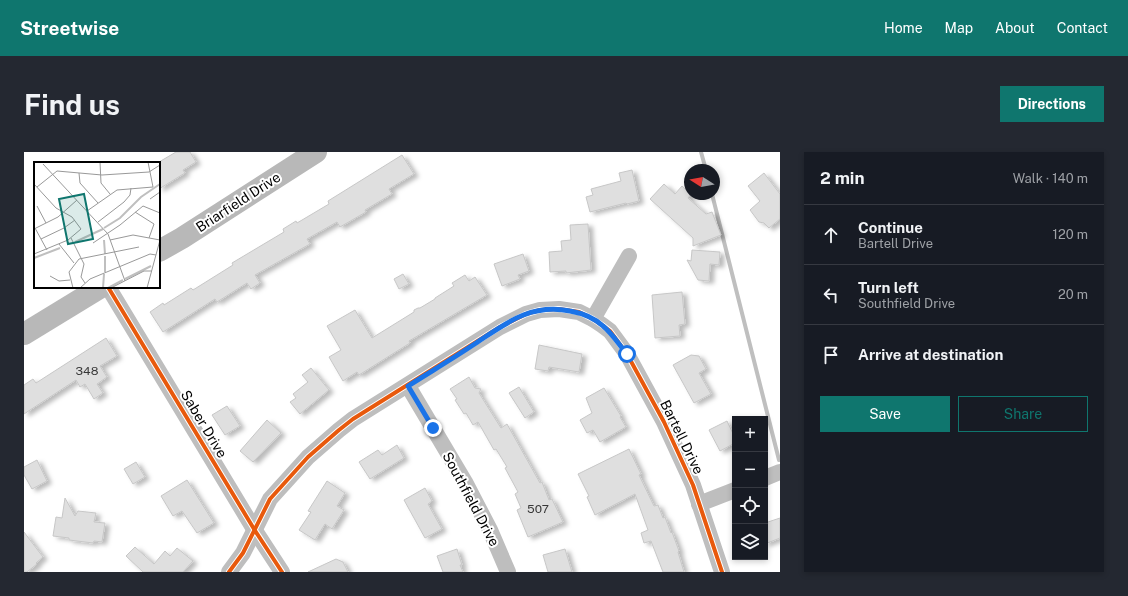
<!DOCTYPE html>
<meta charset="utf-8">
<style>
:root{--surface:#171b24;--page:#242831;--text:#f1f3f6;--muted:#9ea1a6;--line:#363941;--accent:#0f766e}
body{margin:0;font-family:"Public Sans",sans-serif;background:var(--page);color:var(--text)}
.controls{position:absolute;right:12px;bottom:12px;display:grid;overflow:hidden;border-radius:0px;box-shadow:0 2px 6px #0003}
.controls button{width:36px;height:36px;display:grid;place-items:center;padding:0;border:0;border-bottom:1px solid var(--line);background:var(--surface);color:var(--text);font:20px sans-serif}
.compass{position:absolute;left:660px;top:12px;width:36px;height:36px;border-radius:50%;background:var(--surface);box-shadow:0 2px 6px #0003;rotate:281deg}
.stop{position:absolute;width:12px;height:12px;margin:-9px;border:3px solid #1a73e8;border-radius:50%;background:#fff}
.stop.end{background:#1a73e8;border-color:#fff;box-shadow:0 1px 4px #0008}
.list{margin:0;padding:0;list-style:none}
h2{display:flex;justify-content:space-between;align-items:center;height:52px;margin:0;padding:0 16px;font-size:17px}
h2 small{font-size:13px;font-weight:400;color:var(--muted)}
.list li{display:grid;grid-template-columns:26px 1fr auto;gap:12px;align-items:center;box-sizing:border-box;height:60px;padding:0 16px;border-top:1px solid var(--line)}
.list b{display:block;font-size:15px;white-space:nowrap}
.list p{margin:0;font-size:13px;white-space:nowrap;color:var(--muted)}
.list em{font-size:13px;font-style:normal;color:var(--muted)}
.actions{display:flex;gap:8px;padding:12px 16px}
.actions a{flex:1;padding:9px 0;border:1px solid var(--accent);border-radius:0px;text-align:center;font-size:14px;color:var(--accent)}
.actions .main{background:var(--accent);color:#fff}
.icon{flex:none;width:22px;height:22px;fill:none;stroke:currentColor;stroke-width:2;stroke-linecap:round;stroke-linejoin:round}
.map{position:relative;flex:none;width:756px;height:420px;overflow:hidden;border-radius:0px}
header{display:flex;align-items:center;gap:24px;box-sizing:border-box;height:56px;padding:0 20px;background:var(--accent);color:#fff}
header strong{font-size:19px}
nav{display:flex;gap:22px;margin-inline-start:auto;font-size:14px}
.intro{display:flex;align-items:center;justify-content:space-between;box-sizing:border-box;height:96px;padding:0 24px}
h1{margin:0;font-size:28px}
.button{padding:10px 18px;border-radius:0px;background:var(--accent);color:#fff;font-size:14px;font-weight:700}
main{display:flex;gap:24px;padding:0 24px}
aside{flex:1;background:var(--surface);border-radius:0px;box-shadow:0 2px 6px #0003}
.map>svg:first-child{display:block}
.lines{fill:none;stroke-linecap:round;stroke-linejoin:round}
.stream{stroke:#bfbfbf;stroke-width:4}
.building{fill:#dfdfdf;stroke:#c7c7c7;filter:url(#shadow)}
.street{stroke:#bebebe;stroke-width:16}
.secondary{stroke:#b8b8b8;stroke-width:22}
.cycleway-casing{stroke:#fff;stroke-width:6}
.cycleway{stroke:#e8590c;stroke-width:4}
.route{stroke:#1a73e8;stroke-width:5}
.labels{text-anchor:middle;stroke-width:4;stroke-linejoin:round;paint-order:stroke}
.number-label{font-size:12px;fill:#383838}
.street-label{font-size:14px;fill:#000;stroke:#fff}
.inset-river{fill:none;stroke:#bfbfbf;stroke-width:2}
.inset-road{fill:none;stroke:#999;stroke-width:1}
.view{fill:#0f766e;fill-opacity:0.15;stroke:#0f766e;stroke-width:2}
.inset-edge{fill:none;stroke:#000;stroke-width:2}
</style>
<header>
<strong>Streetwise</strong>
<nav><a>Home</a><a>Map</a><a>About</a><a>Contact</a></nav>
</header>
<div class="intro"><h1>Find us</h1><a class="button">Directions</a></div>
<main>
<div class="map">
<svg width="756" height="420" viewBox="0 0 756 420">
<defs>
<filter id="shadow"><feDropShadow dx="4.5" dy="2.5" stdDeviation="2" flood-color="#0004"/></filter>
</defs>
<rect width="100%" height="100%" fill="#fff"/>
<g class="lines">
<g class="stream">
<path d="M677 0 682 18"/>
<path d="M688 42 755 308"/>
</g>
</g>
<g class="building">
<path d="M152 0H166L172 10 159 18 161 21 135 37V10Z"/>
<path d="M378 3 390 22 365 37 368 42 341 58 342 60 316 75 313 70 283 87 286 92 231 123 236 131 227 137 223 131 193 150 191 147 139 180 126 160 139 151 140 153 167 136 169 138 209 113 208 111 260 80 259 77 272 69 273 71 305 52 304 49Z"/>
<path d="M608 18 615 49 603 52 602 51 566 60 562 45 569 43 567 37 597 29 595 21Z"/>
<path d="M740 21 756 42V67L745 76 740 71 735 70 726 58 736 49 724 34Z"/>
<path d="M640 32 651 42 658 34 667 42 664 46 682 62 688 60 697 83 669 94V86L626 47Z"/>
<path d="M564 72 567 118 542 121V119L526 120 525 100 538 99 537 89 547 88 546 73Z"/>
<path d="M668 98 696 100 695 113 686 112 685 129 674 128 663 108 667 109Z"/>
<path d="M499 102 505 119 494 123 496 127 478 134 470 112Z"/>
<path d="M379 122 385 132 375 137 370 127Z"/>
<path d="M441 123 445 129 451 125 463 143 385 189 386 191 335 223 333 220 319 229 305 205 317 198 303 174 331 158 348 186 390 160V158L394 156H396L411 147V146L430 134 428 131Z"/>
<path d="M658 140 661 172 655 173 656 184 631 186 628 143Z"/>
<path d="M82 186 93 204 76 214 83 225 73 232 79 241 70 247 61 232 56 235 52 228 0 262V233L9 227 12 231Z"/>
<path d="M515 193 558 202 555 220 525 215 524 219 511 217Z"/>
<path d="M667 203 675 204 682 217 675 221 687 242 670 251 649 213Z"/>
<path d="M287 216 305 238 276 262 266 250 272 246 269 242 284 230 278 223Z"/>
<path d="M445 225 451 236 457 237 455 241 477 276 483 272 516 331 518 330 525 348 528 347 539 370 504 385 493 358 497 356 491 342 494 340 481 316 483 315 472 297 470 298 454 270 449 273 442 261 440 262 431 248 433 247 426 237Z"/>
<path d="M495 235 510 260 501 266 485 241Z"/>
<path d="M580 236 597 264 596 265 602 275 576 290 569 278 563 281 556 268 568 261 562 246Z"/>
<path d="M203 254 216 274 201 283 188 263Z"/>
<path d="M243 268 257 281 229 310 216 299Z"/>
<path d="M703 269 711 286V291L696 299 685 278Z"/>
<path d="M373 293 380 306 346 327 335 310 354 298 358 303Z"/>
<path d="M605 297 617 322 615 323 630 354 634 353 639 366 641 365 647 381 648 380 655 399 654 400 660 420H639L627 389 620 391 617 381 624 378 611 342 571 363 563 345 565 344 554 322Z"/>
<path d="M13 308 23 329 8 337 0 323V315Z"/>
<path d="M112 310 121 325 109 332 100 317Z"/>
<path d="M163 328 190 371 173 381 158 359 149 364 137 344Z"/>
<path d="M303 329 321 341 313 354 320 358 308 377 301 372 291 388 275 378 287 360 284 359Z"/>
<path d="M401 336 408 349 404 352 418 377 401 386 380 348Z"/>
<path d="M41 346 51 364 54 359 72 361 70 370 81 371 78 390 70 389 69 391 45 388V386L29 384 32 365 38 366Z"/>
<path d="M756 366V386L741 392V371Z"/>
<path d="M0 380 19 405 12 411 13 412 3 420H0Z"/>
<path d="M111 395 130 412 141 399 146 404 153 396 169 409 159 420H119L102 404Z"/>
<path d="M433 397 438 413H436L439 420H419L413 404Z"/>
<path d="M541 397 548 420H524L519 403Z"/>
<path d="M312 407 319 410 324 420H284Z"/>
</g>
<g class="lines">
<g class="street">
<path d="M84 135 230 377 258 420"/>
<path d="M569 167 605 104"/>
<path d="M384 234 441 330 466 378 484 420"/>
<path d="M741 326 756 320"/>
<path d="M675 352 711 338"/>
<path d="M205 420 219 401 246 347 284 305 315 278 329 267 476 175 502 162 516 158 535 157 555 160 569 167 578 173 586 179 603 202 640 270 669 333 698 420"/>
</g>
<g class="secondary">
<path d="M135 99 158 86 292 0"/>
<path d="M0 182 77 135"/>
</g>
<defs>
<g id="cycleway">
<path d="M84 135 230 377 258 420"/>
<path d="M205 420 219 401 246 347 284 305 315 278 329 267 476 175 502 162 516 158 535 157 555 160 569 167 578 173 586 179 603 202 640 270 669 333 698 420"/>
</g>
</defs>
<use href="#cycleway" class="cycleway-casing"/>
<use href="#cycleway" class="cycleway"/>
</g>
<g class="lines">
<path class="route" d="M409 276 384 234C406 220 428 207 449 193 481 172 506 151 546 159 558 161 570 166 579 174 589 182 595 193 603 202"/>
</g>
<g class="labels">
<g class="number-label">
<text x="63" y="223">348</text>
<text x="514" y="361">507</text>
</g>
<g class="street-label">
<text transform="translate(214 50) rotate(-33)" y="5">Briarfield Drive</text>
<text transform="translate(180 272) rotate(59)" y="5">Saber Drive</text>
<text transform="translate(658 285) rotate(64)" y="5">Bartell Drive</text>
<text transform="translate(447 347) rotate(62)" y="5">Southfield Drive</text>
</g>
</g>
<g transform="translate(10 10)">
<rect width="126" height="126" fill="#fff"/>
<path class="inset-river" d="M70 66 86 56 107 35 126 22M70 78 71 92M41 80 69 67M0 96 26 86M71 110V94M91 117 117 104M69 126 70 112M74 126 89 118"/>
<path class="inset-road" d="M66 0 67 21 76 32M9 2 74 72 91 119M45 11 46 21 64 41M0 22 22 46 38 55 47 67 34 78 0 92M3 25 23 9 68 13 115 10 126 3M116 37 126 30M3 44 12 61M53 49 83 28 119 25 114 0M101 50 120 62 115 76M64 60 90 40 96 33 97 26M1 66 13 88M0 67 24 55 43 38M37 76 50 102 47 115 51 121M7 77 30 66 41 58M76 78 99 73 126 78M59 81 86 63 109 44 126 51M25 82 40 101M16 114 25 119 36 118M39 126 35 110 45 97 105 85M46 126 56 117 116 92 122 93M77 126 110 109H118M113 126 126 78"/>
<path class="view" d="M50 32 59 77 34 82 25 37Z"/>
<rect width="126" height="126" class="inset-edge"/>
</g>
</svg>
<div class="controls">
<button>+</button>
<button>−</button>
<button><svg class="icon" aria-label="locate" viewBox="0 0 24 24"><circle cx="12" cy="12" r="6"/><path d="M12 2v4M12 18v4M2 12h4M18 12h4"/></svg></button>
<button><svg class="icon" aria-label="layers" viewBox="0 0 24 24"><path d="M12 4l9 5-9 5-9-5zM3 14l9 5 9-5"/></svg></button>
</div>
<svg class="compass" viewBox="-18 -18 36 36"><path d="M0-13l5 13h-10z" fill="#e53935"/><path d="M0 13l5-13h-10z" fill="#9ea1a6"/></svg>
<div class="stop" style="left:603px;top:202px"></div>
<div class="stop end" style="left:409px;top:276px"></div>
</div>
<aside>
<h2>2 min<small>Walk · 140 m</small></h2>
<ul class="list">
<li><svg class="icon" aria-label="ahead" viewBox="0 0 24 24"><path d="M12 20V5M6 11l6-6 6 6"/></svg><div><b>Continue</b><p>Bartell Drive</p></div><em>120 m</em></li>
<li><svg class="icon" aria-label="left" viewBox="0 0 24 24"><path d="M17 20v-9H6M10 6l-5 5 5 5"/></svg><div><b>Turn left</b><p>Southfield Drive</p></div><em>20 m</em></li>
<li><svg class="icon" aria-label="arrive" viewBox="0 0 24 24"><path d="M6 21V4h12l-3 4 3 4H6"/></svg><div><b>Arrive at destination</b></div></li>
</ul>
<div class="actions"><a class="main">Save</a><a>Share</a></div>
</aside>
</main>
